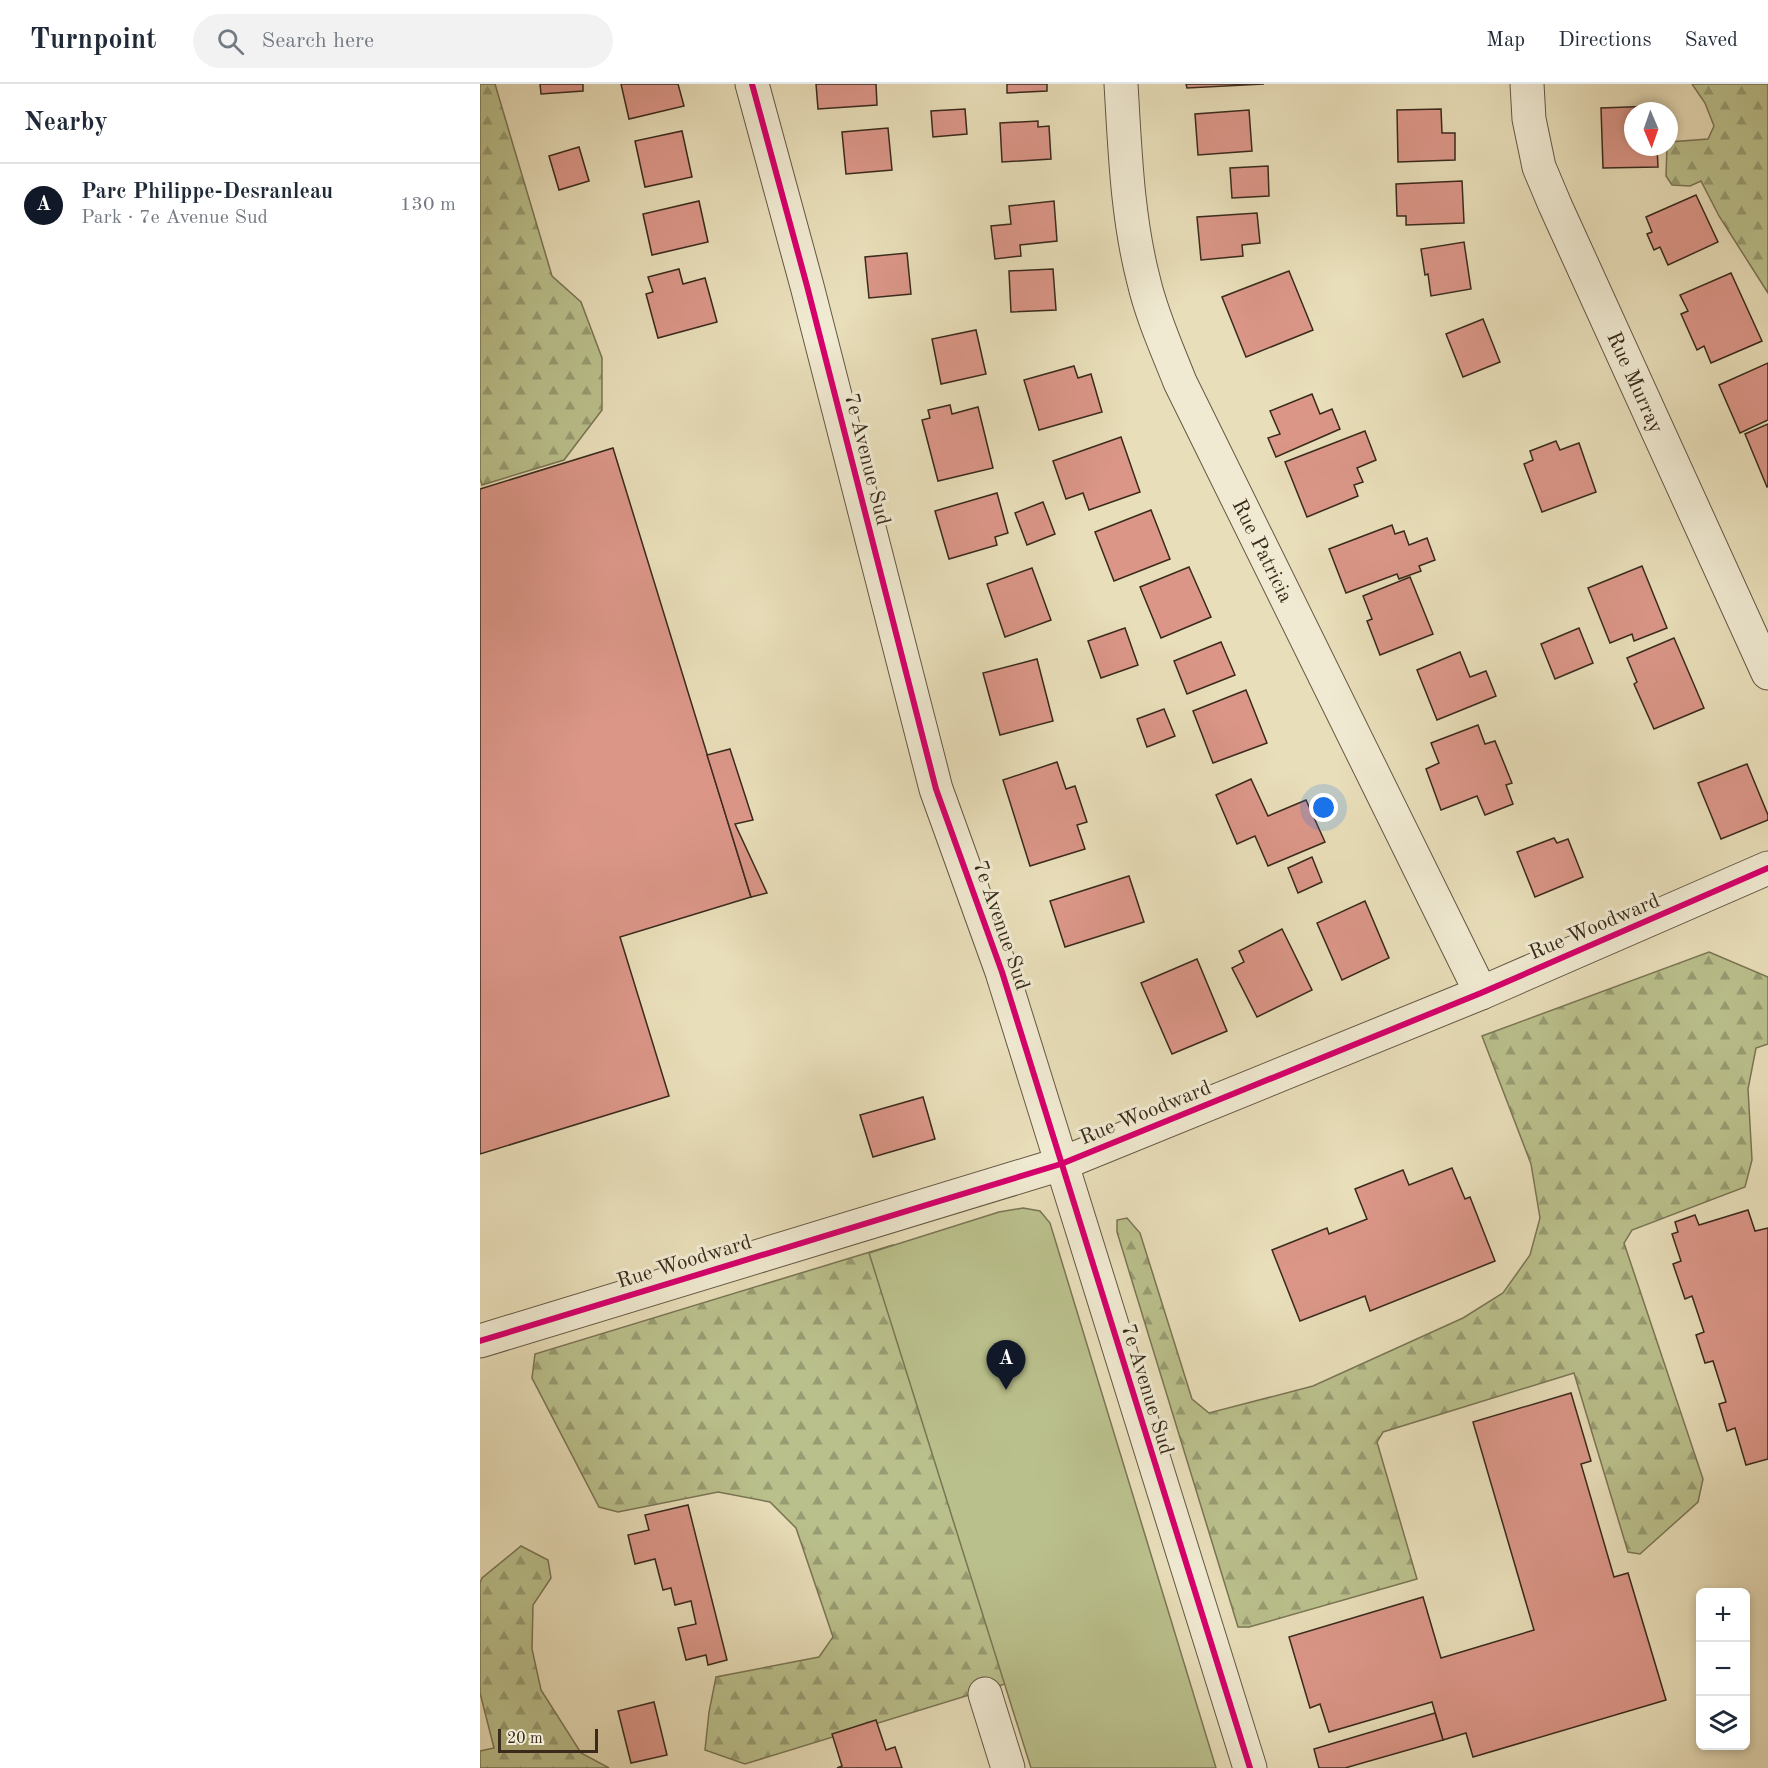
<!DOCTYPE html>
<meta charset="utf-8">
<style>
:root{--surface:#fff;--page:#f2f2f3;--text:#1f2937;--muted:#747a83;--line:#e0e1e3;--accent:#111827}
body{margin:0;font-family:"Old Standard TT",serif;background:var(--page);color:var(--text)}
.controls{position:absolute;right:18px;bottom:18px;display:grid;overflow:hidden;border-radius:9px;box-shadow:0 3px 9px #0003}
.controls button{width:54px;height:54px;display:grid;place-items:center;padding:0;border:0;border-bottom:2px solid var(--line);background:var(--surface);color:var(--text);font:30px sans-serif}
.compass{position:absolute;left:1144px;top:18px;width:54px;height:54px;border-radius:50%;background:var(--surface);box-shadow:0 3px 9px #0003;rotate:178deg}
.scale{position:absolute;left:18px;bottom:15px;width:100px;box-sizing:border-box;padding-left:6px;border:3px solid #392a1c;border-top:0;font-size:16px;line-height:21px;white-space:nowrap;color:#392a1c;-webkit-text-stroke:4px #f0ead2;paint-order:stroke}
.you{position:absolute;left:844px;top:724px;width:21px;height:21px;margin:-15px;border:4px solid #fff;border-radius:50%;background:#1a73e8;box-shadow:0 0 0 9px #1a73e833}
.badge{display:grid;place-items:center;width:39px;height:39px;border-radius:50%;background:var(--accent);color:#fff;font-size:20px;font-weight:700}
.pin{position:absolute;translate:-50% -50px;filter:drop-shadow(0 2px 3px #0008)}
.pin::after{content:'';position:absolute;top:32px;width:21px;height:18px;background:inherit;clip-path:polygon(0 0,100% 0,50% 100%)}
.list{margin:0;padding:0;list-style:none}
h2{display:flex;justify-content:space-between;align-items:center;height:78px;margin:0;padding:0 24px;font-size:26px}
h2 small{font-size:20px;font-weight:400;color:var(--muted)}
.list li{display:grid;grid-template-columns:39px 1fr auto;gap:18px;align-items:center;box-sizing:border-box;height:84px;padding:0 24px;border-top:2px solid var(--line)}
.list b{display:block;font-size:22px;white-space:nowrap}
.list p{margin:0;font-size:20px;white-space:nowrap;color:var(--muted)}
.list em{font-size:20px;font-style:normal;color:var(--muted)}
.icon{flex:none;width:33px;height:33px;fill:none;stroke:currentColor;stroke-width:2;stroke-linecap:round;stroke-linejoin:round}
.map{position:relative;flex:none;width:1288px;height:1684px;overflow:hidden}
header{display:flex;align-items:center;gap:36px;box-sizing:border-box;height:84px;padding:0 30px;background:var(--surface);border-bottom:2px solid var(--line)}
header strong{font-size:28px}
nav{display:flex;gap:33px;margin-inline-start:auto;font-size:21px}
.search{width:420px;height:54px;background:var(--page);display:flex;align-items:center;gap:15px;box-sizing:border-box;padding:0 21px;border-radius:33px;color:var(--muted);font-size:22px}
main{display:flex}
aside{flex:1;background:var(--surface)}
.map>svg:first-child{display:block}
.forest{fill:url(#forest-firs);stroke:#7a7554;stroke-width:1.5}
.green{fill:#bac08c;stroke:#7a7554;stroke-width:1.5}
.building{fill:#db9688;stroke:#392a1c;stroke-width:1.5}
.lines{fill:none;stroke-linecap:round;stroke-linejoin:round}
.minor-casing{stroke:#655743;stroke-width:35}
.minor{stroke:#f0ead2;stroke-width:33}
.cycleway-casing{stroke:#f0ead2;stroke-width:10}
.cycleway{stroke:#d6006c;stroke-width:6}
.labels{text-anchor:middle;stroke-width:6;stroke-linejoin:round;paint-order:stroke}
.street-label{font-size:21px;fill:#392a1c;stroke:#f0ead2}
</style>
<header>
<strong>Turnpoint</strong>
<div class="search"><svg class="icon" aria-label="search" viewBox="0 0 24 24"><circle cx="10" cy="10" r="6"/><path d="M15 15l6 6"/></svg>Search here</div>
<nav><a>Map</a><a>Directions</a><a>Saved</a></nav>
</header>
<main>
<aside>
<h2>Nearby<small></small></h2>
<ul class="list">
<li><span class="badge">A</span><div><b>Parc Philippe-Desranleau</b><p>Park · 7e Avenue Sud</p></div><em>130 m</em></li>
</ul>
</aside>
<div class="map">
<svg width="1288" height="1684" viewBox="0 0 1288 1684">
<defs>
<pattern id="forest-firs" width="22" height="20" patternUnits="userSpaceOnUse" patternTransform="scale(1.5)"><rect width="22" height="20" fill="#bac08c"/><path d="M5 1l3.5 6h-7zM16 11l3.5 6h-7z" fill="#989c72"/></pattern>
</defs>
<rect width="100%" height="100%" fill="#e8deb9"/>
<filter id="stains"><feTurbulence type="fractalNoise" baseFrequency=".00333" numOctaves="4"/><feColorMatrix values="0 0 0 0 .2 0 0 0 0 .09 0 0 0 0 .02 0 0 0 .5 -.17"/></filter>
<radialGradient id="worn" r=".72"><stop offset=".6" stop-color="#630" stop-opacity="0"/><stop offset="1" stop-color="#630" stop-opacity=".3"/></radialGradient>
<g class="forest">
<path d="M0 0H15L72 192 101 218 122 274V326L84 376 2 401 0 395Z"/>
<path d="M1212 0H1288V209L1239 132 1221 97 1210 102 1192 101 1186 92 1187 63H1189V58L1228 55 1234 42 1225 19Z"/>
<path d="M1229 868 1288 893V960L1276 964 1268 1005 1272 1076 1265 1103 1152 1146 1144 1159 1223 1395 1218 1418 1160 1470 1148 1468 1094 1289 903 1348 897 1358 937 1495 769 1543H758L637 1148V1136L647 1134 660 1149 712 1315 729 1329 833 1302 983 1234 1023 1209 1050 1171 1060 1134 1051 1080 1002 952Z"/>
<path d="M413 1161 538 1596 265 1680 225 1666 229 1628 236 1593 339 1573 353 1553 316 1444 290 1418 238 1408 138 1428 119 1423 52 1294 55 1270Z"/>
<path d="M41 1462 68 1476 71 1494 53 1521 52 1565 61 1606 101 1669 129 1684H0V1667L14 1664 0 1609V1499L2 1494Z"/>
</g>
<path class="green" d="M543 1124 560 1127 570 1139 736 1684H551L389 1169 519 1128Z"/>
<g class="building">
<path d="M60 0H103V7L61 10Z"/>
<path d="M141 0H198L204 22 149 35Z"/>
<path d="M336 0H396L397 21 338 25Z"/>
<path d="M527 0H567V7L527 9Z"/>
<path d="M706 0H784L707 4Z"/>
<path d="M1176 22V27H1153V63H1177L1178 83 1123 84 1121 24Z"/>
<path d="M485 25 487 50 453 53 451 27Z"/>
<path d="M961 25 962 49H975V76L918 78 917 26Z"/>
<path d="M769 26 772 67 718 71 715 30Z"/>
<path d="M558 37V43L569 42 571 75 522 78 520 39Z"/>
<path d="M408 44 412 86 366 90 362 48Z"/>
<path d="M202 47 212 93 165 103 155 57Z"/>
<path d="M99 63 109 97 79 106 69 72Z"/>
<path d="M788 82 789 112 752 114 750 84Z"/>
<path d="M982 97 984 139 926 141V132H917L916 100Z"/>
<path d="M1216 111 1238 158 1188 181 1180 163 1174 166 1167 150 1172 148 1166 133Z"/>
<path d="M219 117 228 158 172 171 163 130Z"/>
<path d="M574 117 577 157 540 161 541 172 515 175 511 142 531 140 529 122Z"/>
<path d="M777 129 780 159 762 161 763 172 721 176 717 133Z"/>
<path d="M984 158 991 205 951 212 948 190 945 191 941 165Z"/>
<path d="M427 169 431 210 389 214 385 173Z"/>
<path d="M199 185 203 200 225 194 237 238 178 254 166 210 173 208 168 193Z"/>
<path d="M573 185 576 226 531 228 529 187Z"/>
<path d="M809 187 833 246 766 273 742 213Z"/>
<path d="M1251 189 1282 257 1231 279 1224 262 1217 266 1201 230 1208 227 1200 211Z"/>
<path d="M1003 235 1020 278 983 293 966 250Z"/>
<path d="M496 246 506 290 461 300 452 255Z"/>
<path d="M1288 279V336L1260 349 1239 301Z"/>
<path d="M594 282 598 294 611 290 622 328 559 346 544 296Z"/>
<path d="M832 310 840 330 852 325 860 345 796 373 788 354 800 350 790 327Z"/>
<path d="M470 321 472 330 498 323 513 384 458 397 442 336 450 334 448 326Z"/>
<path d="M1288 340V402L1287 403 1265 350Z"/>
<path d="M885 347 896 376 877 384 883 398 874 401 878 412 827 433 805 378Z"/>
<path d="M641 353 660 408 609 426 603 409 586 415 573 377Z"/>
<path d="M1076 357 1080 366 1099 359 1116 408 1062 428 1044 380 1053 376 1050 367Z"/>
<path d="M133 364 271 813 140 853 189 1012 0 1070V405Z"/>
<path d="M517 409 528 449 515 453 517 461 469 475 455 427Z"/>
<path d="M563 418 575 450 547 461 535 429Z"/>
<path d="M671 426 690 475 634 497 615 448Z"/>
<path d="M912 441 915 450 924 447 929 461 947 454 955 476 939 482 941 487 919 495 917 490 866 509 849 465Z"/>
<path d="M1162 482 1187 544 1154 557 1152 550 1130 559 1108 504Z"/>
<path d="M709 483 731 533 681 554 660 503Z"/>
<path d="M552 484 571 536 525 553 507 500Z"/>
<path d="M930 493 953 550 900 571 887 537 892 535 883 512Z"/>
<path d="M645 544 658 581 621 594 608 557Z"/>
<path d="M1099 544 1113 579 1075 595 1061 560Z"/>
<path d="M1194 554 1224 624 1174 645 1154 600 1157 598 1147 574Z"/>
<path d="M741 558 755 591 707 610 694 577Z"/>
<path d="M980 568 990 593 1006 587 1016 612 957 636 937 586Z"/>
<path d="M557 575 573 637 520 651 503 589Z"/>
<path d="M766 606 787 659 733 679 713 627Z"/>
<path d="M684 625 695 652 667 663 657 635Z"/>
<path d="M998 641 1005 660 1015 657 1032 699 1026 701 1033 720 1005 731 997 712 961 726 946 685 959 679 951 659Z"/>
<path d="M250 665 273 736 255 740 287 809 271 813 227 671Z"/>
<path d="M577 678 586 705 595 702 607 738 597 741 605 765 550 782 523 696Z"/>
<path d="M1267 680 1288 731V736L1241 755 1218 699Z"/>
<path d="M771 695 788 732 826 716 845 758 788 782 775 752 757 760 736 711Z"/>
<path d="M1074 754 1077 759 1088 755 1103 793 1055 813 1037 768Z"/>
<path d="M832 773 842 798 818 809 808 784Z"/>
<path d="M649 792 664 838 585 863 570 817Z"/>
<path d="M885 817 909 874 862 896 837 839Z"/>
<path d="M802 845 832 906 777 933 752 884 764 878 759 867Z"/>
<path d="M717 875 747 947 692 970 661 899Z"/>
<path d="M443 1013 455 1055 393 1073 380 1031Z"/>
<path d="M972 1084 985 1115 990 1113 1015 1177 890 1227 885 1212 820 1237 792 1166 847 1144 849 1150 887 1135 875 1105 923 1086 929 1101Z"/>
<path d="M1268 1126 1275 1147 1288 1144V1375L1266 1381 1255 1344 1247 1347 1239 1320 1246 1318 1233 1277 1225 1279 1216 1251 1224 1248 1212 1212 1205 1215 1193 1180 1201 1177 1192 1150 1198 1148 1195 1138 1215 1131 1219 1141Z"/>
<path d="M1091 1309 1111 1377 1101 1380 1134 1493 1148 1489 1186 1616 993 1673 986 1649 963 1656 952 1618 849 1648 840 1620 830 1624 809 1553 943 1513 961 1574 1054 1546 993 1338Z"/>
<path d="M208 1421 247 1576 228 1581 226 1571 206 1576 198 1544 216 1540 211 1517 195 1521 191 1504 183 1506 175 1475 155 1480 148 1451 169 1446 165 1431Z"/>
<path d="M174 1618 187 1671 151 1679 138 1627Z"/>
<path d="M955 1629 963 1656 865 1684H839L834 1665Z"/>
<path d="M396 1636 406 1666 415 1663 422 1684H357L362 1682 352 1650Z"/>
</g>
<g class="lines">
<defs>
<g id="minor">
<path d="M272 0 327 202 456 705 522 888 770 1684"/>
<path id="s1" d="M641 0C645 66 647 133 664 198 672 232 687 265 700 298L1001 909"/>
<path id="s2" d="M1047 0 1049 35 1059 83 1075 121 1288 589"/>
<path d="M0 1257 581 1080 1001 909 1288 784"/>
<path d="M505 1610 528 1684"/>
</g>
</defs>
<use href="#minor" class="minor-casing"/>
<use href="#minor" class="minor"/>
<defs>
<g id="cycleway">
<path d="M272 0 327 202 456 705 522 888 770 1684"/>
<path d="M0 1257 581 1080 1001 909 1288 784"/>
</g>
</defs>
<use href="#cycleway" class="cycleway-casing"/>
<use href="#cycleway" class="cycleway"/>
</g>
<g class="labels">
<g class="street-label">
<text dy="7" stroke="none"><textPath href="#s2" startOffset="320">Rue Murray</textPath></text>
<text transform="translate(388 375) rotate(76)" y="7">7e Avenue Sud</text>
<text dy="7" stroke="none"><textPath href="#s1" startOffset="494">Rue Patricia</textPath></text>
<text transform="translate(522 841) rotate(71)" y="7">7e Avenue Sud</text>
<text transform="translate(1114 842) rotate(-23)" y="7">Rue Woodward</text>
<text transform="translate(665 1028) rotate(-22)" y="7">Rue Woodward</text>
<text transform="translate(204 1177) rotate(-17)" y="7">Rue Woodward</text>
<text transform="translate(668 1305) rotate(73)" y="7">7e Avenue Sud</text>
</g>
</g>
<rect width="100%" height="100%" filter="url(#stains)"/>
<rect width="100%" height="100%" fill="url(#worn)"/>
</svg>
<div class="controls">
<button>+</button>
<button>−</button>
<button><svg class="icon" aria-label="layers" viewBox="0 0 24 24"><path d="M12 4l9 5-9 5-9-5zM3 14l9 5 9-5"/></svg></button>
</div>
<svg class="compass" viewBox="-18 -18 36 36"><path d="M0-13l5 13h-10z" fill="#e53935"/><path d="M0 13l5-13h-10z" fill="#747a83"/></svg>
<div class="scale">20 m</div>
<div class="you"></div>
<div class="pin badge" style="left:526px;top:1306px">A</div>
</div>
</main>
